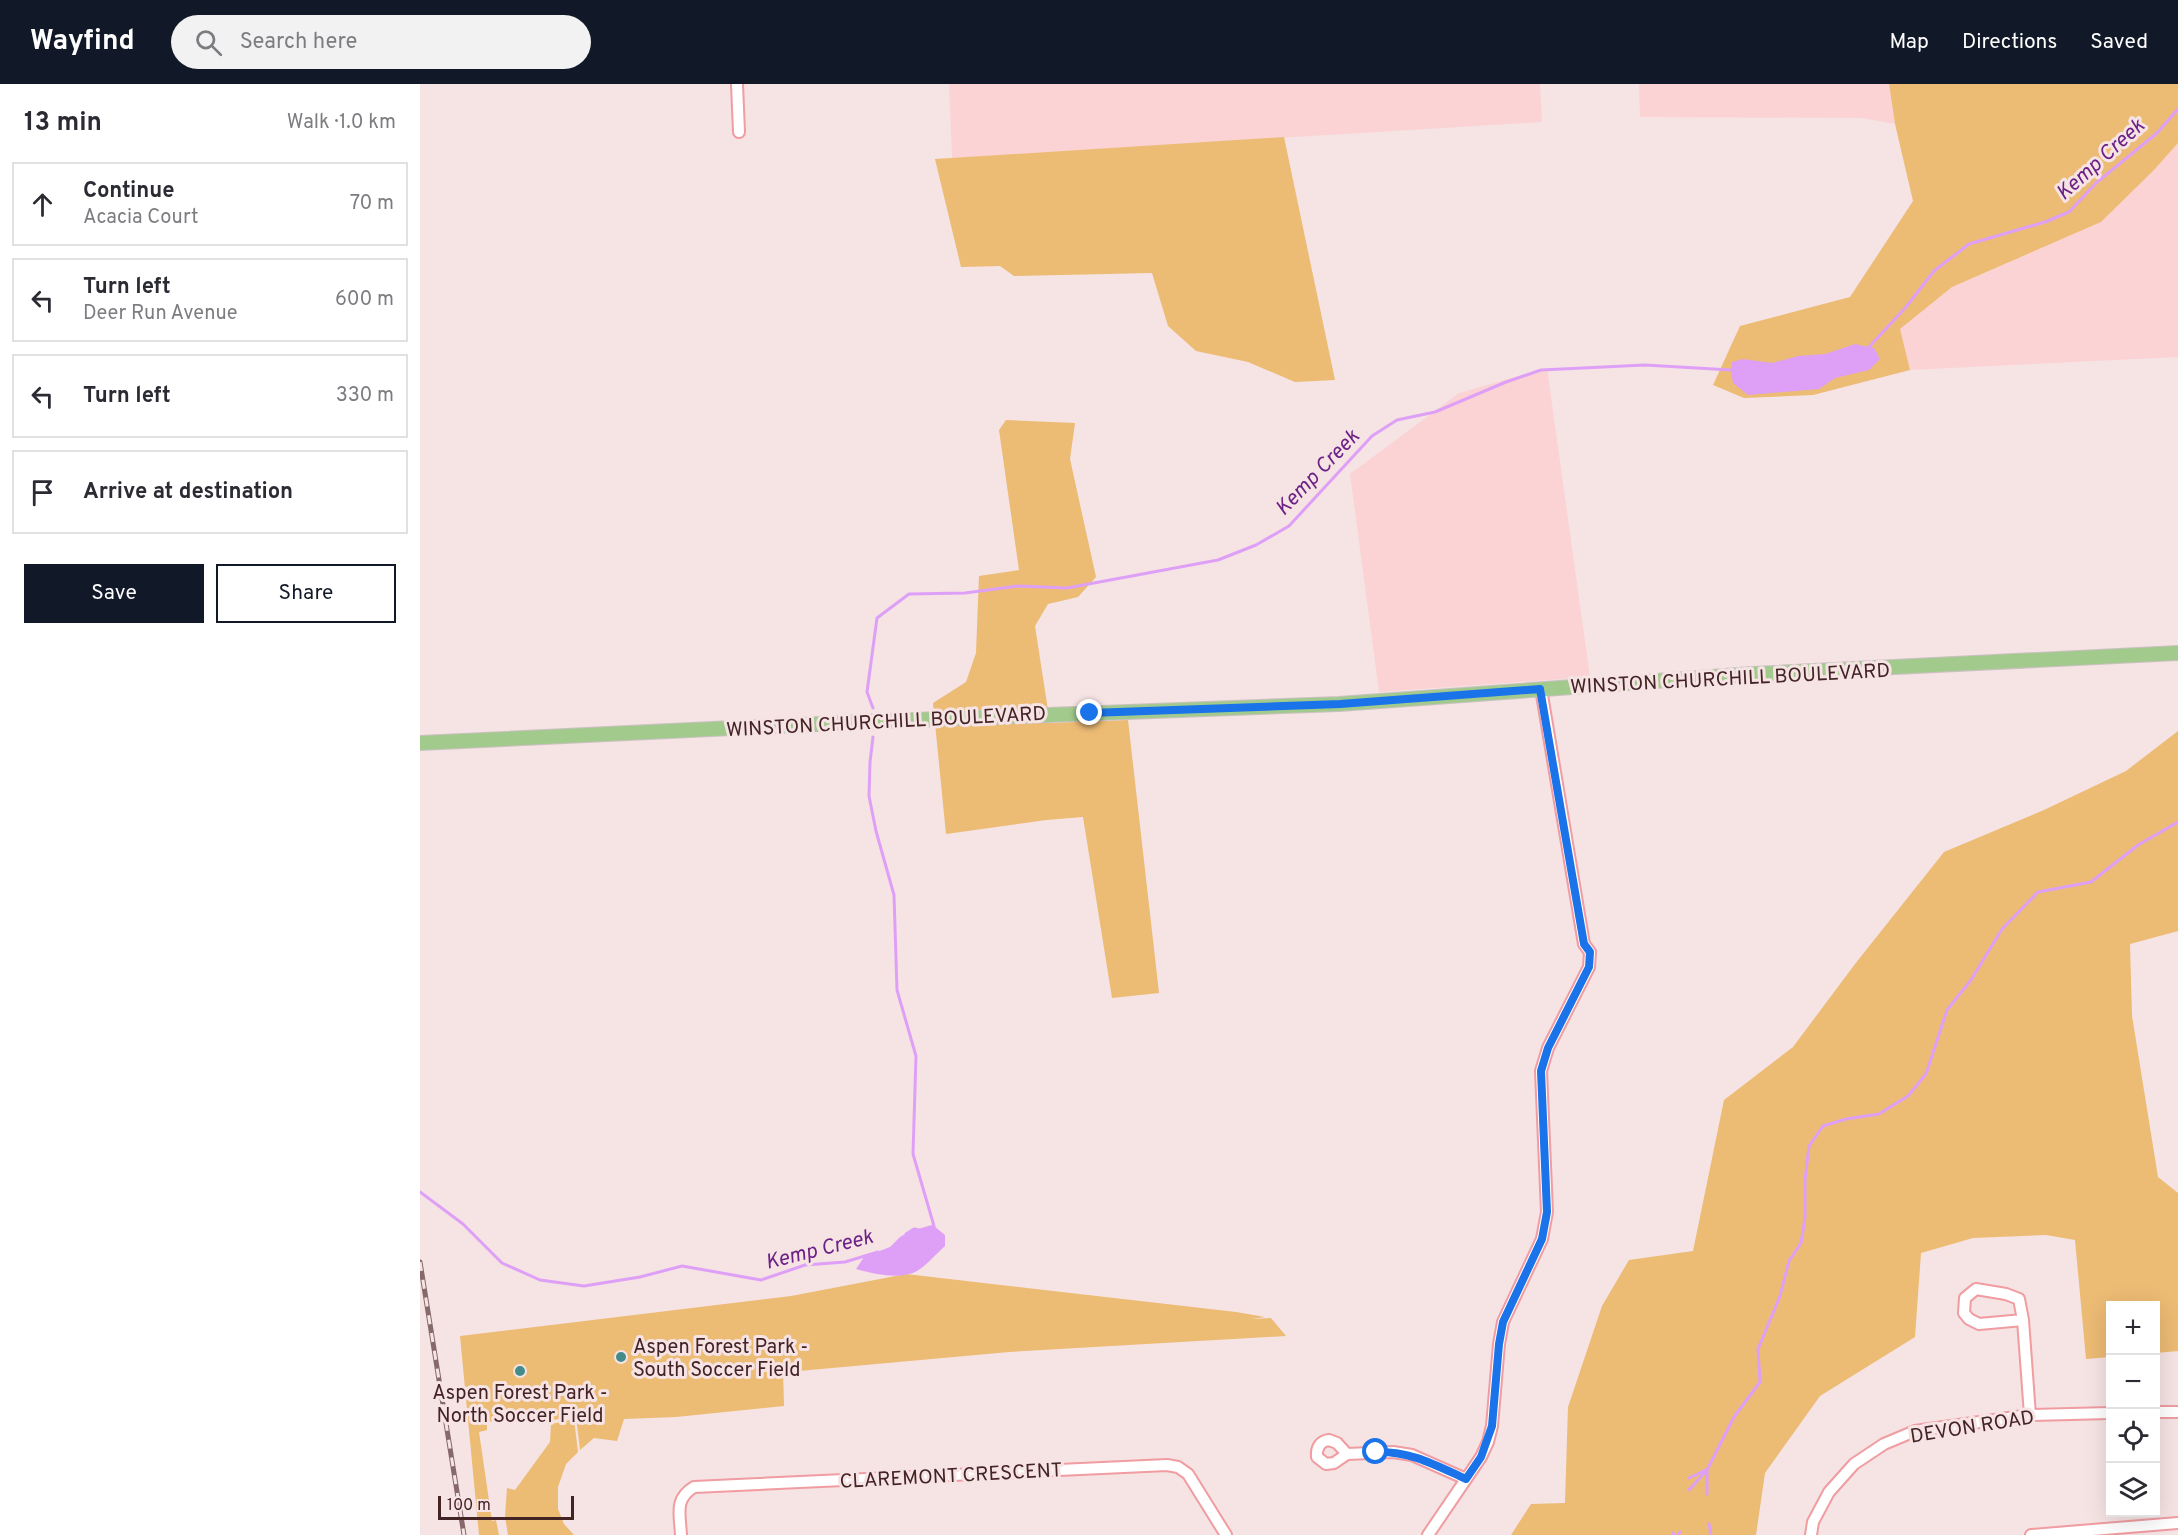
<!DOCTYPE html>
<meta charset="utf-8">
<style>
:root{--surface:#fff;--page:#f2f2f3;--text:#2b2b33;--muted:#7c7c81;--line:#e1e1e2;--accent:#111827}
body{margin:0;font-family:Overpass,sans-serif;background:var(--page);color:var(--text)}
.controls{position:absolute;right:18px;bottom:18px;display:grid;overflow:hidden;border-radius:0px;box-shadow:0 6px 24px #0002}
.controls button{width:54px;height:54px;display:grid;place-items:center;padding:0;border:0;border-bottom:2px solid var(--line);background:var(--surface);color:var(--text);font:30px sans-serif}
.scale{position:absolute;left:18px;bottom:15px;width:136px;box-sizing:border-box;padding-left:6px;border:3px solid #442325;border-top:0;font-size:16px;line-height:21px;white-space:nowrap;color:#442325;-webkit-text-stroke:4px #f6e3e4;paint-order:stroke}
.stop{position:absolute;width:18px;height:18px;margin:-14px;border:4px solid #1a73e8;border-radius:50%;background:#fff}
.stop.end{background:#1a73e8;border-color:#fff;box-shadow:0 2px 6px #0008}
.list{margin:0;padding:0;list-style:none}
h2{display:flex;justify-content:space-between;align-items:center;height:78px;margin:0;padding:0 24px;font-size:26px}
h2 small{font-size:20px;font-weight:400;color:var(--muted)}
.list li{display:grid;grid-template-columns:39px 1fr auto;gap:18px;align-items:center;box-sizing:border-box;height:84px;margin:0 12px 12px;padding:0 12px;border:2px solid var(--line);border-radius:0px}
.list b{display:block;font-size:22px;white-space:nowrap}
.list p{margin:0;font-size:20px;white-space:nowrap;color:var(--muted)}
.list em{font-size:20px;font-style:normal;color:var(--muted)}
.actions{display:flex;gap:12px;padding:18px 24px}
.actions a{flex:1;padding:14px 0;border:2px solid var(--accent);border-radius:0px;text-align:center;font-size:21px;color:var(--accent)}
.actions .main{background:var(--accent);color:#fff}
.icon{flex:none;width:33px;height:33px;fill:none;stroke:currentColor;stroke-width:2;stroke-linecap:round;stroke-linejoin:round}
.map{position:relative;flex:none;width:1758px;height:1451px;overflow:hidden}
header{display:flex;align-items:center;gap:36px;box-sizing:border-box;height:84px;padding:0 30px;background:var(--accent);color:#fff}
header strong{font-size:28px}
nav{display:flex;gap:33px;margin-inline-start:auto;font-size:21px}
.search{width:420px;height:54px;background:var(--page);display:flex;align-items:center;gap:15px;box-sizing:border-box;padding:0 21px;border-radius:33px;color:var(--muted);font-size:22px}
main{display:flex}
aside{flex:1;background:var(--surface)}
.map>svg:first-child{display:block}
.built{fill:#fbd3d4}
.green{fill:#ecbb74}
.water{fill:#dea0f7}
.lines{fill:none;stroke-linecap:round;stroke-linejoin:round}
.stream{stroke:#dea0f7;stroke-width:3}
.minor-casing{stroke:#f09ca1;stroke-width:14}
.major-casing{stroke:#cbc1c2;stroke-width:16}
.minor{stroke:#fff;stroke-width:10}
.major{stroke:#a3ca8d;stroke-width:14}
.rail-casing{stroke:#85696b;stroke-width:5}
.rail{stroke:#f6e3e4;stroke-width:3;stroke-dasharray:9;stroke-linecap:butt}
.route{stroke:#1a73e8;stroke-width:8}
.poi-dot{fill:#448c8c;stroke:#f6e3e4;stroke-width:2}
.labels{text-anchor:middle;stroke-width:6;stroke-linejoin:round;paint-order:stroke}
.street-label{font-size:20px;fill:#442325;stroke:#f6e3e4}
.poi-label{font-size:20px;fill:#442325;stroke:#f6e3e4;text-anchor:start}
.water-label{font-size:21px;font-style:italic;fill:#6c2186;stroke:#f6e3e4}
</style>
<header>
<strong>Wayfind</strong>
<div class="search"><svg class="icon" aria-label="search" viewBox="0 0 24 24"><circle cx="10" cy="10" r="6"/><path d="M15 15l6 6"/></svg>Search here</div>
<nav><a>Map</a><a>Directions</a><a>Saved</a></nav>
</header>
<main>
<aside>
<h2>13 min<small>Walk · 1.0 km</small></h2>
<ul class="list">
<li><svg class="icon" aria-label="ahead" viewBox="0 0 24 24"><path d="M12 20V5M6 11l6-6 6 6"/></svg><div><b>Continue</b><p>Acacia Court</p></div><em>70 m</em></li>
<li><svg class="icon" aria-label="left" viewBox="0 0 24 24"><path d="M17 20v-9H6M10 6l-5 5 5 5"/></svg><div><b>Turn left</b><p>Deer Run Avenue</p></div><em>600 m</em></li>
<li><svg class="icon" aria-label="left" viewBox="0 0 24 24"><path d="M17 20v-9H6M10 6l-5 5 5 5"/></svg><div><b>Turn left</b></div><em>330 m</em></li>
<li><svg class="icon" aria-label="arrive" viewBox="0 0 24 24"><path d="M6 21V4h12l-3 4 3 4H6"/></svg><div><b>Arrive at destination</b></div></li>
</ul>
<div class="actions"><a class="main">Save</a><a>Share</a></div>
</aside>
<div class="map">
<svg width="1758" height="1451" viewBox="0 0 1758 1451">
<rect width="100%" height="100%" fill="#f6e3e4"/>
<g class="built">
<path d="M529 0H1120L1122 38 532 74Z"/>
<path d="M1219 0H1469L1475 40 1441 34 1220 33Z"/>
<path d="M1758 59V273L1490 286 1479 245 1532 203 1681 138 1734 86Z"/>
<path d="M1127 284 1170 593 959 608 930 390 1039 309Z"/>
</g>
<g class="green">
<path d="M1469 0H1758V59L1734 86 1681 138 1532 203 1480 245 1490 286 1393 311 1324 314 1293 301 1320 242 1430 213 1493 117 1475 40Z"/>
<path d="M864 53 915 296 875 298 828 278 776 267 748 242 732 189 594 192 580 182 541 183 515 75Z"/>
<path d="M586 336 655 339 650 375 676 493 658 513 628 520 615 542 630 639 708 636 739 909 692 914 663 733 626 736 526 750 513 619 546 598 556 569 559 492 599 486 579 346Z"/>
<path d="M1758 647V847L1710 860 1712 932 1738 1093 1758 1109V1267L1736 1269V1222H1690V1273L1666 1275 1655 1156 1626 1151 1553 1154 1501 1169 1495 1253 1400 1312 1345 1389 1336 1451H1091L1111 1420 1145 1419 1148 1323 1182 1222 1209 1176 1273 1167 1304 1016 1373 963 1435 880 1524 768 1624 726 1706 687Z"/>
<path d="M486 1190 816 1228 845 1233 831 1235 851 1234 866 1252 589 1268 379 1287 363 1286 364 1322 256 1333 204 1335 197 1357 174 1354 160 1366 156 1332 122 1338 119 1330 67 1338V1346L59 1348 72 1437 76 1436 79 1451H59L40 1252 371 1212Z"/>
<path d="M154 1335 158 1368 146 1380 138 1403V1425L144 1440 154 1451H88L85 1433 87 1404 95 1406 130 1358 131 1340Z"/>
</g>
<g class="water">
<path d="M1435 260 1454 264 1460 275 1449 286 1415 294 1399 305 1328 311 1313 299 1311 286 1312 278 1323 275 1352 279 1378 272 1405 270Z"/>
<path d="M514 1142 525 1151V1162C516 1170 507 1181 497 1187 481 1196 453 1190 436 1185L444 1173 470 1163 480 1153 494 1145 500 1146Z"/>
</g>
<g class="lines">
<g class="stream">
<path d="M1449 263 1486 223 1514 187 1549 160 1625 138 1649 128 1676 99 1737 49 1758 25"/>
<path d="M453 624 447 608 457 534 489 510 545 509 598 502 647 504 798 476 836 461 869 442 952 352 977 336 1015 328 1086 298 1121 286 1225 281 1311 286"/>
<path d="M453 653 450 678 449 712 456 747 474 811 477 906 496 972 493 1070 514 1142 500 1146 494 1145 486 1150"/>
<path d="M0 1108 43 1140 82 1179 120 1196 164 1202 220 1193 262 1182 341 1196 385 1181 425 1178 458 1168"/>
<path d="M1269 1394 1286 1386"/>
<path d="M1269 1406 1286 1387"/>
<path d="M1287 1410V1386L1314 1333 1340 1298 1338 1265 1360 1212 1369 1177 1381 1159 1385 1134V1096L1389 1062 1403 1042 1426 1035 1459 1030 1488 1012 1506 990 1527 926 1551 896 1582 845 1618 808 1671 798 1718 761 1758 738"/>
<path d="M1289 1440 1291 1451"/>
<path d="M1253 1449 1254 1451"/>
<path d="M1258 1451 1260 1448"/>
</g>
<defs>
<g id="minor">
<path d="M317 0 319 48"/>
<path d="M1603 1236 1559 1240 1549 1235 1544 1229 1545 1214 1556 1205 1586 1210 1599 1215 1603 1236 1610 1331"/>
<path d="M1736 1328H1758"/>
<path d="M909 1356 917 1359 927 1370 914 1379 906 1380 897 1373C896 1364 900 1357 909 1356Z"/>
<path d="M927 1370 973 1368 992 1371 1046 1395"/>
<path d="M261 1451C260 1430 254 1415 274 1403L747 1381 758 1383 768 1390 806 1451"/>
<path d="M1008 1451 1061 1373 1068 1358 1072 1342 1079 1260 1083 1238 1122 1155 1127 1128 1121 987 1128 964 1169 883 1170 868 1164 860 1121 605"/>
<path d="M1391 1451 1393 1438 1409 1408 1434 1380 1464 1360 1495 1347 1610 1331 1690 1329"/>
<path d="M1611 1451 1758 1439"/>
</g>
<path id="major" d="M0 659 440 638 919 620 1333 590 1758 569"/>
</defs>
<use href="#minor" class="minor-casing"/>
<use href="#major" class="major-casing"/>
<use href="#minor" class="minor"/>
<use href="#major" class="major"/>
<defs>
<path id="rail" d="M0 1178 44 1451"/>
</defs>
<use href="#rail" class="rail-casing"/>
<use href="#rail" class="rail"/>
</g>
<g class="lines">
<path class="route" d="M670 629 920 620 1120 605 1164 860 1170 868 1169 883 1128 964 1121 987 1127 1128 1122 1155 1083 1238 1079 1260 1072 1342 1061 1373 1046 1395C1015 1381 991 1367 956 1368"/>
</g>
<g class="poi-dot">
<circle cx="201" cy="1273" r="6"/>
<circle cx="100" cy="1287" r="6"/>
</g>
<g class="labels">
<g class="street-label">
<text transform="translate(1310 594) rotate(-3)" y="7">WINSTON CHURCHILL BOULEVARD</text>
<text transform="translate(466 637) rotate(-3)" y="7">WINSTON CHURCHILL BOULEVARD</text>
<text transform="translate(1552 1342) rotate(-9)" y="7">DEVON ROAD</text>
<text transform="translate(531 1391) rotate(-3)" y="7">CLAREMONT CRESCENT</text>
</g>
<g class="poi-label">
<text x="213" y="1269">Aspen Forest Park -<tspan x="213" dy="23">South Soccer Field</tspan></text>
<text x="100" y="1315" text-anchor="middle">Aspen Forest Park -<tspan x="100" dy="23">North Soccer Field</tspan></text>
</g>
<g class="water-label">
<text transform="translate(1680 75) rotate(-42)" y="7">Kemp Creek</text>
<text transform="translate(897 388) rotate(-46)" y="7">Kemp Creek</text>
<text transform="translate(399 1165) rotate(-14)" y="7">Kemp Creek</text>
</g>
</g>
</svg>
<div class="controls">
<button>+</button>
<button>−</button>
<button><svg class="icon" aria-label="locate" viewBox="0 0 24 24"><circle cx="12" cy="12" r="6"/><path d="M12 2v4M12 18v4M2 12h4M18 12h4"/></svg></button>
<button><svg class="icon" aria-label="layers" viewBox="0 0 24 24"><path d="M12 4l9 5-9 5-9-5zM3 14l9 5 9-5"/></svg></button>
</div>
<div class="scale">100 m</div>
<div class="stop" style="left:956px;top:1368px"></div>
<div class="stop end" style="left:670px;top:629px"></div>
</div>
</main>
